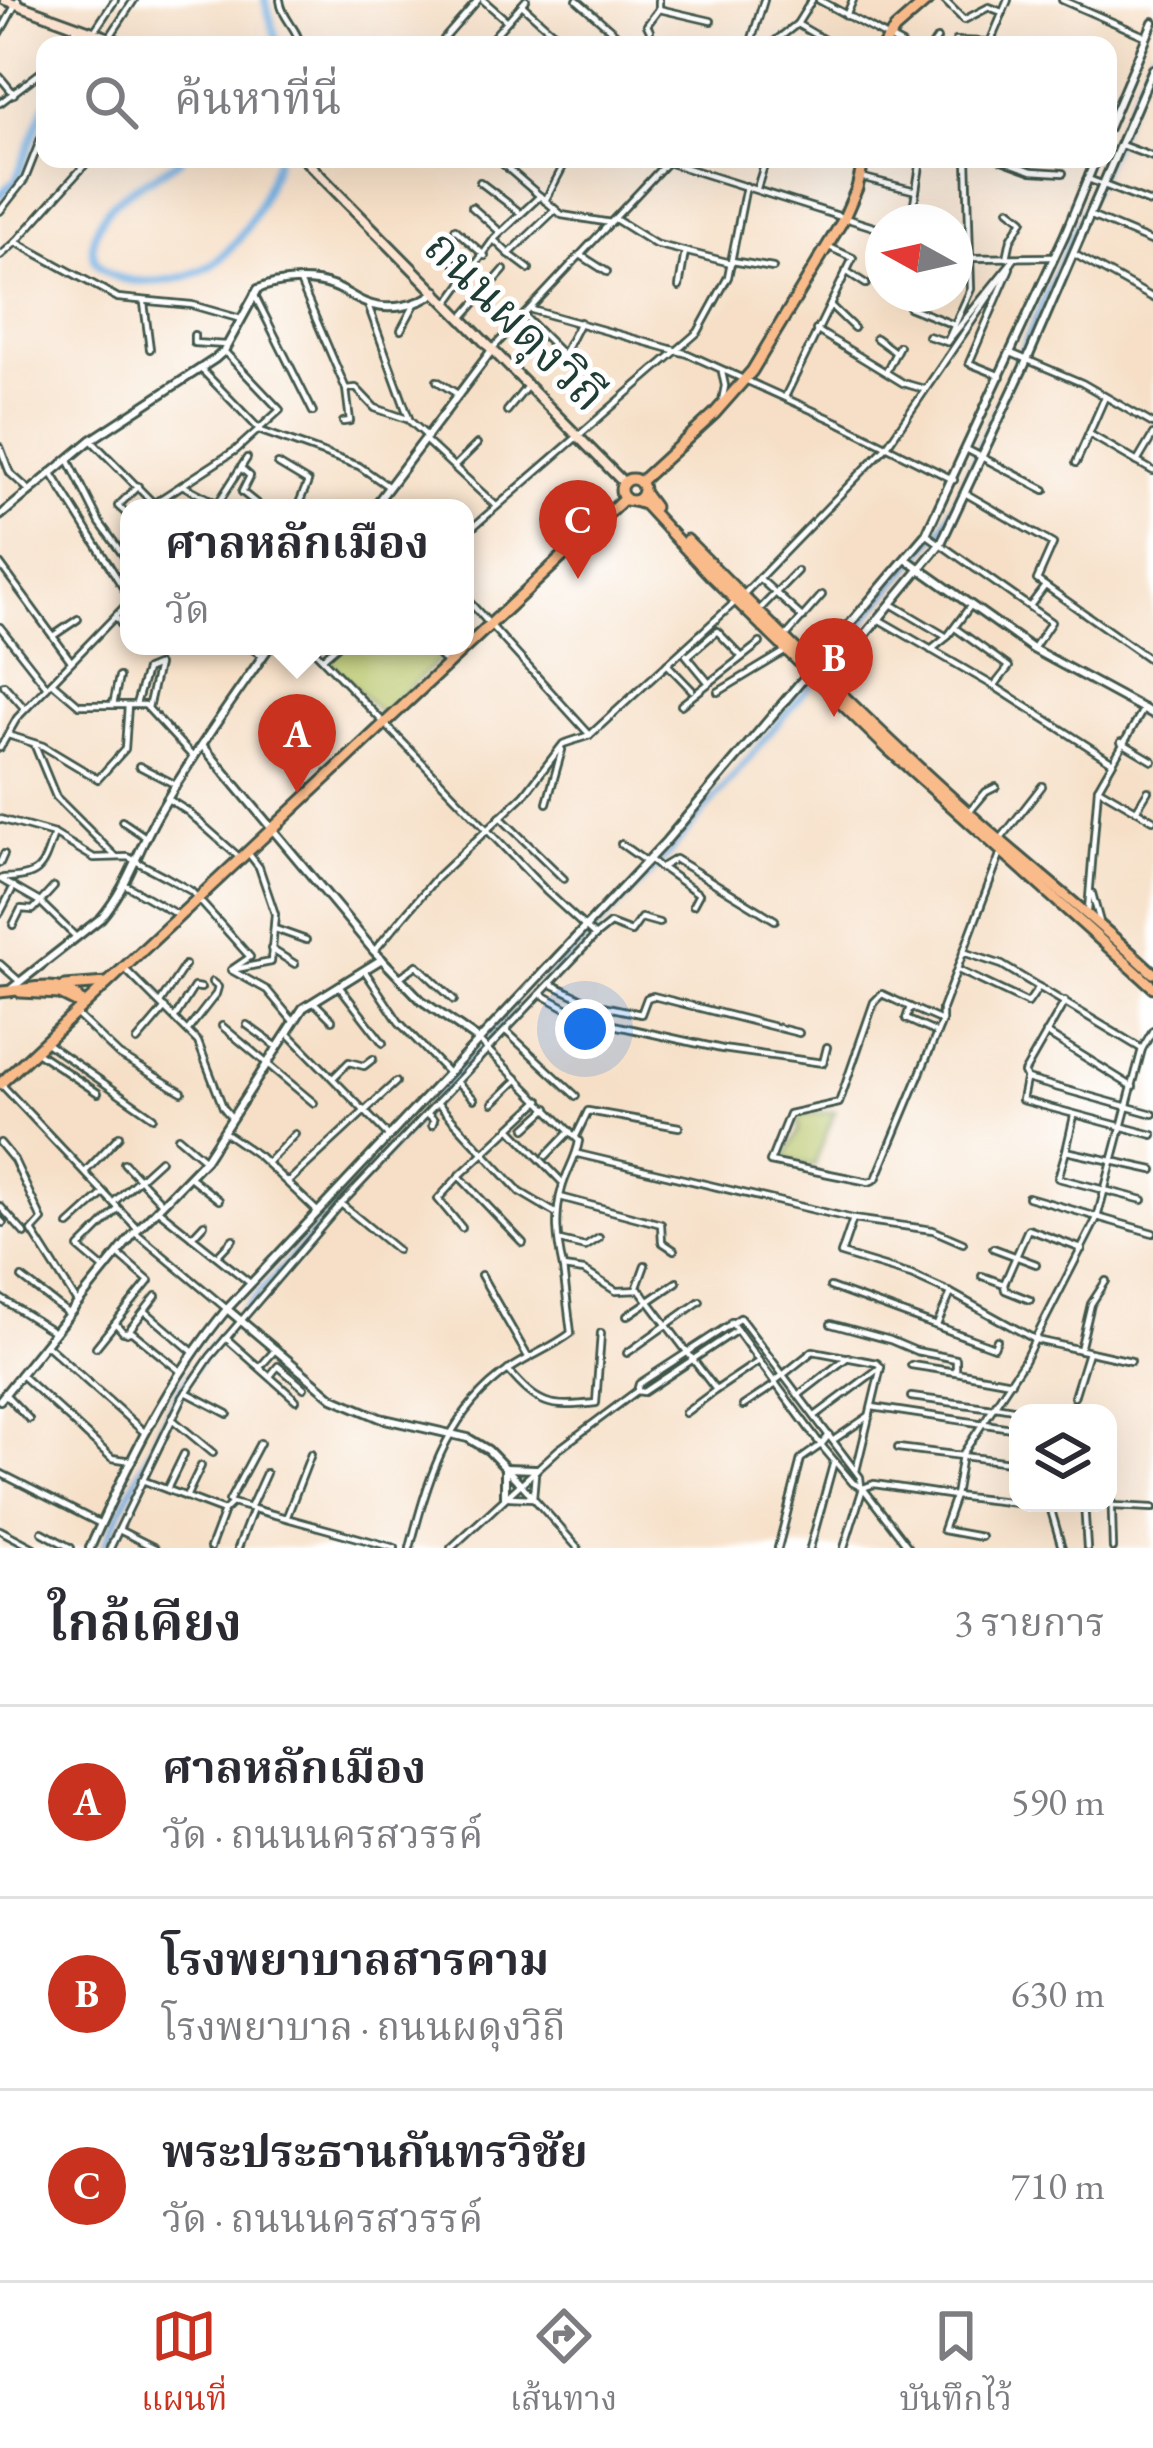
<!DOCTYPE html>
<html lang="th">
<meta charset="utf-8">
<style>
:root{--surface:#fff;--page:#f7f7f7;--text:#2b2b33;--muted:#7c7c81;--line:#e1e1e2;--accent:#c8321e}
body{margin:0;font-family:"EB Garamond","Noto Serif Thai",serif;background:var(--page);color:var(--text)}
.controls{position:absolute;right:36px;bottom:36px;display:grid;overflow:hidden;border-radius:24px;box-shadow:0 12px 48px #0002}
.controls button{width:108px;height:108px;display:grid;place-items:center;padding:0;border:0;border-bottom:3px solid var(--line);background:var(--surface);color:var(--text);font:60px sans-serif}
.compass{position:absolute;left:865px;top:204px;width:108px;height:108px;border-radius:50%;background:var(--surface);box-shadow:0 12px 48px #0002;rotate:278deg}
.you{position:absolute;left:585px;top:1029px;width:42px;height:42px;margin:-30px;border:9px solid #fff;border-radius:50%;background:#1a73e8;box-shadow:0 0 0 18px #1a73e833}
.badge{display:grid;place-items:center;width:78px;height:78px;border-radius:50%;background:var(--accent);color:#fff;font-size:39px;font-weight:700}
.pin{position:absolute;translate:-50% -99px;filter:drop-shadow(0 3px 6px #0008)}
.pin::after{content:'';position:absolute;top:63px;width:42px;height:36px;background:inherit;clip-path:polygon(0 0,100% 0,50% 100%)}
.popup{position:absolute;left:120px;top:499px;width:354px;height:156px;box-sizing:border-box;display:grid;place-content:center;border-radius:24px;background:var(--surface);filter:drop-shadow(0 3px 9px #0005);font-size:39px;white-space:nowrap;color:var(--muted)}
.popup b{font-size:45px;color:var(--text)}
.popup::after{content:'';position:absolute;left:50%;top:100%;margin-left:-24px;border:24px solid transparent;border-top-color:var(--surface)}
.list{margin:0;padding:0;list-style:none}
h2{display:flex;justify-content:space-between;align-items:center;height:156px;margin:0;padding:0 48px;font-size:51px}
h2 small{font-size:39px;font-weight:400;color:var(--muted)}
.list li{display:grid;grid-template-columns:78px 1fr auto;gap:36px;align-items:center;box-sizing:border-box;height:192px;padding:0 48px;border-top:3px solid var(--line)}
.list b{display:block;font-size:45px;white-space:nowrap}
.list p{margin:0;font-size:39px;white-space:nowrap;color:var(--muted)}
.list em{font-size:39px;font-style:normal;color:var(--muted)}
.icon{flex:none;width:66px;height:66px;fill:none;stroke:currentColor;stroke-width:2;stroke-linecap:round;stroke-linejoin:round}
.map{position:relative;flex:none;width:1153px;height:1548px;overflow:hidden}
.search{position:absolute;background:var(--surface);box-shadow:0 12px 48px #0002;left:36px;right:36px;top:36px;height:132px;display:flex;align-items:center;gap:30px;box-sizing:border-box;padding:0 42px;border-radius:24px;color:var(--muted);font-size:45px}
.sheet{height:732px;background:var(--surface)}
nav{display:flex;justify-content:space-around;align-items:center;box-sizing:border-box;height:168px;border-top:3px solid var(--line);background:var(--surface);font-size:33px;color:var(--muted)}
nav a{display:grid;justify-items:center;gap:6px}
nav .on{color:var(--accent)}
.map>svg:first-child{display:block}
.green{fill:#b7c567;stroke:#6b814e;stroke-width:3}
.lines{fill:none;stroke-linecap:round;stroke-linejoin:round}
.canal{stroke:#6eafe2;stroke-width:6}
.river{stroke:#6eafe2;stroke-width:8}
.minor-casing{stroke:#3f554a;stroke-width:10}
.tertiary-casing{stroke:#3f554a;stroke-width:12}
.secondary-casing{stroke:#3f554a;stroke-width:14}
.primary-casing{stroke:#3f554a;stroke-width:15}
.minor{stroke:#fff;stroke-width:4.5}
.tertiary{stroke:#fff;stroke-width:6}
.secondary{stroke:#fde4d1;stroke-width:8}
.primary{stroke:#fabb8b;stroke-width:9}
.labels{text-anchor:middle;stroke-width:10;stroke-linejoin:round;paint-order:stroke}
.street-label{font-size:48px;fill:#1f3d34;stroke:#fff}
</style>
<div class="map">
<svg width="1153" height="1548" viewBox="0 0 1153 1548">
<rect width="100%" height="100%" fill="#fff"/>
<filter id="ink" filterUnits="userSpaceOnUse"><feTurbulence type="fractalNoise" baseFrequency=".00833" numOctaves="2"/><feDisplacementMap in="SourceGraphic" scale="24" xChannelSelector="R" yChannelSelector="G"/><feConvolveMatrix kernelMatrix="1 2 1 2 8 2 1 2 1" color-interpolation-filters="sRGB"/></filter>
<filter id="wash" filterUnits="userSpaceOnUse"><feTurbulence type="fractalNoise" baseFrequency=".004" numOctaves="4" result="noise"/><feDisplacementMap in="SourceGraphic" scale="48" xChannelSelector="R" yChannelSelector="G"/><feGaussianBlur stdDeviation="2.7" result="paint"/><feColorMatrix in="noise" values="0 0 0 0 0 0 0 0 0 0 0 0 0 0 0 0 0 1.4 0 .05"/><feComposite in="paint" operator="in"/></filter>
<g filter="url(#wash)">
<rect width="100%" height="100%" fill="#f6dfc6"/>
<g class="green">
<path d="M343 646H454L381 714 328 659Z"/>
<path d="M835 1111 814 1166 785 1158 799 1130 798 1116Z"/>
</g>
<g class="lines">
<g class="canal">
<path d="M1108 155 1153 50"/>
<path d="M103 1548 177 1393 204 1354 493 1035 664 859 944 526 1106 159"/>
</g>
<g class="river">
<path d="M265 0 278 45"/>
<path d="M181 159C158 178 124 187 106 212 53 291 172 296 217 261 249 235 264 197 277 159"/>
<path d="M0 195 16 180 45 105"/>
</g>
</g>
</g>
<g filter="url(#ink)">
<g class="lines">
<defs>
<g id="minor">
<path d="M280 0C282 19 298 28 300 45"/>
<path d="M483 0 506 20"/>
<path d="M577 0 618 36 611 45"/>
<path d="M819 0 902 45"/>
<path d="M944 0 964 20 989 7 1002 12"/>
<path d="M1062 0 1147 37"/>
<path d="M522 5 567 45"/>
<path d="M659 9 711 21"/>
<path d="M846 16 853 0"/>
<path d="M797 24 833 45"/>
<path d="M95 30 115 0"/>
<path d="M650 31 647 25 659 9V0"/>
<path d="M0 33 18 0"/>
<path d="M111 35 134 0"/>
<path d="M956 41 987 42"/>
<path d="M64 45 77 28"/>
<path d="M450 45 444 39 478 0"/>
<path d="M486 45 526 0"/>
<path d="M542 45 553 32"/>
<path d="M750 45 764 0"/>
<path d="M770 45 797 24 812 0"/>
<path d="M933 45 937 39"/>
<path d="M989 45 1008 0"/>
<path d="M0 77 14 94"/>
<path d="M0 103 45 69"/>
<path d="M1121 145 1153 157"/>
<path d="M90 159 16 242 118 298 192 305 241 319"/>
<path d="M497 159 562 215 611 223"/>
<path d="M999 159 1032 171 1063 173"/>
<path d="M667 162 883 230"/>
<path d="M860 177 916 191"/>
<path d="M1088 179 1153 204"/>
<path d="M480 182 518 211"/>
<path d="M757 188 766 159"/>
<path d="M545 201 567 159"/>
<path d="M472 207 499 231"/>
<path d="M0 211 25 179 45 128"/>
<path d="M1091 216 1153 242"/>
<path d="M615 219 655 244 731 263"/>
<path d="M911 222 921 159"/>
<path d="M455 229 485 256"/>
<path d="M494 240 509 254 555 210"/>
<path d="M440 248 468 277"/>
<path d="M509 254 529 269"/>
<path d="M955 254 971 258 1054 257"/>
<path d="M1074 254 1153 298"/>
<path d="M0 256 16 242"/>
<path d="M582 256 607 272"/>
<path d="M1007 258 1011 239 1023 220 1009 209"/>
<path d="M732 261 773 268"/>
<path d="M846 271 866 284"/>
<path d="M300 282 346 389 350 421 343 422"/>
<path d="M679 287 685 252"/>
<path d="M254 294 313 412"/>
<path d="M144 303 150 349"/>
<path d="M448 303 494 239 540 196"/>
<path d="M368 305 410 421 428 437"/>
<path d="M830 305 854 328"/>
<path d="M909 307 954 325"/>
<path d="M532 310 688 354 838 422 954 480"/>
<path d="M463 317 504 270"/>
<path d="M526 318 563 355 580 322"/>
<path d="M401 330 415 304"/>
<path d="M816 330 903 383 924 389"/>
<path d="M194 335V343L226 345"/>
<path d="M928 336 947 342"/>
<path d="M876 338 895 352"/>
<path d="M494 347 670 159"/>
<path d="M1011 353 1082 383 1153 424"/>
<path d="M202 370 261 431 359 466 389 487"/>
<path d="M887 370 899 346"/>
<path d="M722 372 725 386 722 401"/>
<path d="M1001 376 969 363 1010 268"/>
<path d="M437 381 459 395"/>
<path d="M346 389 356 388 375 408 407 419"/>
<path d="M785 397 853 258 827 246"/>
<path d="M507 411 529 384"/>
<path d="M1091 435 1153 471"/>
<path d="M91 440 158 508"/>
<path d="M425 440 496 506"/>
<path d="M0 447 10 473 30 491"/>
<path d="M968 450 1045 490"/>
<path d="M68 459 100 523 129 563"/>
<path d="M1137 462 1153 435"/>
<path d="M1076 463 1105 397"/>
<path d="M278 464 308 482 297 508"/>
<path d="M455 466 477 444"/>
<path d="M242 469 250 476 242 492 262 508"/>
<path d="M51 472 129 597"/>
<path d="M182 485 218 504"/>
<path d="M965 493 1053 544 1037 580 1152 661"/>
<path d="M153 504 236 450 280 410 224 351"/>
<path d="M215 508 247 458"/>
<path d="M129 516 118 506 138 486"/>
<path d="M465 534 698 332 728 277 746 186"/>
<path d="M926 534 1051 622 1033 649"/>
<path d="M0 564 71 661"/>
<path d="M759 578 803 618"/>
<path d="M742 596 887 446 1015 258 947 342 971 289 967 159"/>
<path d="M465 597 590 735"/>
<path d="M893 605 947 637 931 650"/>
<path d="M1030 606 1045 586"/>
<path d="M761 608 797 571"/>
<path d="M116 617 129 636"/>
<path d="M878 619 994 686 1111 761"/>
<path d="M0 627 47 687"/>
<path d="M955 628 1009 667 994 686"/>
<path d="M53 636 78 619"/>
<path d="M786 636 822 595"/>
<path d="M947 637 971 605"/>
<path d="M136 646 147 652"/>
<path d="M248 646 263 656"/>
<path d="M310 646 546 891 595 936"/>
<path d="M430 646 446 663"/>
<path d="M686 655 709 683"/>
<path d="M688 656 717 631 742 657"/>
<path d="M323 658 337 646"/>
<path d="M667 664 692 690"/>
<path d="M52 682 79 705H145L193 757"/>
<path d="M4 685 25 709"/>
<path d="M718 692 786 651"/>
<path d="M136 704 146 670 158 665 148 708"/>
<path d="M113 705 119 677"/>
<path d="M681 705 760 643"/>
<path d="M8 735 43 746 98 779 125 749 128 705"/>
<path d="M1121 742 1153 761"/>
<path d="M35 746 56 797 114 855"/>
<path d="M0 748 17 718 129 602"/>
<path d="M139 766 176 785"/>
<path d="M1098 788 1153 820"/>
<path d="M168 799 187 811 240 858"/>
<path d="M547 803 562 750"/>
<path d="M1137 809 1148 791"/>
<path d="M970 811 986 792 996 787"/>
<path d="M500 817 564 879"/>
<path d="M0 819 54 834 94 858 128 857 166 877 191 891 250 957 231 970 267 990 293 1021"/>
<path d="M122 821 147 838"/>
<path d="M1000 840 1042 786"/>
<path d="M621 844 645 861"/>
<path d="M649 859 660 868 675 859 775 920"/>
<path d="M0 863 4 854"/>
<path d="M662 868 699 894 693 905"/>
<path d="M3 878C42 877 42 869 54 834"/>
<path d="M0 879 40 902 76 937"/>
<path d="M124 884 176 914"/>
<path d="M1092 893 1100 922"/>
<path d="M1088 911 1098 788 1144 708"/>
<path d="M0 913 14 886"/>
<path d="M13 925 21 909 33 910 54 887"/>
<path d="M275 929 306 940"/>
<path d="M271 949 295 964"/>
<path d="M374 951 436 878 524 795 563 744 590 735 733 604"/>
<path d="M963 952 1002 965 1142 1049"/>
<path d="M0 964 18 980"/>
<path d="M125 969 198 1042 223 1107 231 1117"/>
<path d="M236 969 271 962 275 914 259 867 249 854"/>
<path d="M364 970 399 1022 446 1071"/>
<path d="M958 970 1028 1003 1039 987"/>
<path d="M400 977 417 965 454 1000"/>
<path d="M551 984 593 1004 641 1014 647 998 653 996 799 1033"/>
<path d="M339 986 383 1043"/>
<path d="M541 994 586 1019 722 1049 823 1063 827 1047"/>
<path d="M1065 1001 1024 1073 1027 1079 1153 1114"/>
<path d="M160 1003 185 965"/>
<path d="M315 1003 332 1020"/>
<path d="M910 1007 882 994 874 1002 839 1103 789 1114 770 1162 869 1182 876 1179 942 1021V1009L1001 852"/>
<path d="M76 1014 119 1055 182 1092"/>
<path d="M175 1017 194 987 201 988"/>
<path d="M247 1025 276 1046"/>
<path d="M222 1026 314 1103"/>
<path d="M188 1030 216 994 218 987 212 982"/>
<path d="M506 1031 576 1096"/>
<path d="M287 1032 388 1135"/>
<path d="M937 1033 906 1019 910 1007 942 1021"/>
<path d="M1046 1033 1133 1087"/>
<path d="M477 1039 579 1141C576 1159 566 1172 562 1188 554 1216 557 1241 563 1268L584 1271 616 1291 640 1290 716 1390 759 1361 731 1322"/>
<path d="M137 1041 165 1008"/>
<path d="M45 1042 153 1117"/>
<path d="M35 1051 98 1093"/>
<path d="M334 1077 349 1062 364 1066 373 1059"/>
<path d="M1026 1080 1022 1100 1153 1135"/>
<path d="M457 1082 474 1099"/>
<path d="M2 1085 138 1229"/>
<path d="M493 1103 518 1079"/>
<path d="M439 1105 520 1192 557 1214"/>
<path d="M428 1114 434 1120 432 1125"/>
<path d="M526 1128 548 1108"/>
<path d="M511 1129 563 1183"/>
<path d="M224 1132 259 1156 317 1211"/>
<path d="M576 1136 588 1111 679 1127"/>
<path d="M178 1137 205 1160"/>
<path d="M0 1143 14 1160 42 1220 32 1231 77 1302"/>
<path d="M1066 1151 1074 1116"/>
<path d="M578 1154 853 1219 933 1230 963 1243"/>
<path d="M546 1156 570 1131"/>
<path d="M124 1163 161 1202"/>
<path d="M267 1163 295 1134"/>
<path d="M85 1172 119 1136"/>
<path d="M459 1176 438 1199 462 1228"/>
<path d="M191 1178 219 1200"/>
<path d="M288 1182 396 1082"/>
<path d="M560 1197 661 1224 662 1242 674 1250"/>
<path d="M1028 1197 1153 1233"/>
<path d="M1143 1200 1058 1178 1066 1151 1153 1170"/>
<path d="M115 1201 160 1160"/>
<path d="M341 1204 397 1250"/>
<path d="M0 1206 25 1234"/>
<path d="M157 1209 250 1283"/>
<path d="M853 1219 841 1254 911 1275 951 1293 937 1325"/>
<path d="M0 1220 3 1223"/>
<path d="M69 1225 104 1193"/>
<path d="M135 1232 227 1309"/>
<path d="M192 1237 204 1224"/>
<path d="M560 1241 585 1247 599 1238"/>
<path d="M523 1243 459 1176 540 1100"/>
<path d="M993 1248 1036 1264"/>
<path d="M217 1256 233 1239"/>
<path d="M105 1270 79 1248 118 1209"/>
<path d="M481 1275 528 1357"/>
<path d="M982 1276 1004 1284"/>
<path d="M22 1278 69 1314"/>
<path d="M830 1287 994 1347 997 1340"/>
<path d="M636 1290 645 1265"/>
<path d="M951 1293 1036 1340 1131 1361"/>
<path d="M0 1298 54 1332"/>
<path d="M1030 1300 1005 1290 1004 1284 1028 1229 1082 1249"/>
<path d="M145 1311 192 1351"/>
<path d="M627 1316 677 1282"/>
<path d="M831 1324 890 1340 916 1351 956 1359V1372L1011 1382"/>
<path d="M117 1325 123 1332H132L179 1370"/>
<path d="M737 1330 644 1392 637 1391 639 1384 740 1318 860 1477 861 1486"/>
<path d="M127 1333 156 1296"/>
<path d="M226 1338 296 1400"/>
<path d="M45 1344 144 1432"/>
<path d="M96 1347 149 1281 118 1254"/>
<path d="M1080 1350 1091 1304 1106 1281"/>
<path d="M627 1353 700 1301"/>
<path d="M759 1361 821 1445 801 1459 778 1548"/>
<path d="M911 1365 956 1372"/>
<path d="M260 1367 276 1349"/>
<path d="M508 1370C539 1406 549 1408 596 1403L601 1333"/>
<path d="M20 1374 112 1458 132 1461"/>
<path d="M270 1376 278 1366 304 1388"/>
<path d="M774 1382 813 1351 877 1363 881 1367 856 1471"/>
<path d="M186 1392 228 1414"/>
<path d="M5 1394 29 1419"/>
<path d="M800 1394 848 1357"/>
<path d="M911 1397 993 1408"/>
<path d="M1074 1397 1088 1352"/>
<path d="M743 1406 776 1384"/>
<path d="M995 1406 1037 1413"/>
<path d="M872 1407 1018 1429"/>
<path d="M685 1413 716 1390"/>
<path d="M815 1416 881 1367"/>
<path d="M172 1419 213 1453"/>
<path d="M829 1435 821 1445 853 1483 863 1488 909 1548"/>
<path d="M835 1439 870 1415"/>
<path d="M898 1448 1018 1463"/>
<path d="M0 1473 101 1524"/>
<path d="M142 1480 224 1511"/>
<path d="M1111 1480 1113 1548"/>
<path d="M522 1485 578 1548"/>
<path d="M863 1488 874 1484 955 1496 962 1455 1024 1361 1097 1218 1142 1049 1153 1030"/>
<path d="M167 1489 184 1454"/>
<path d="M186 1497 201 1466"/>
<path d="M509 1497 533 1498"/>
<path d="M533 1498 535 1474"/>
<path d="M229 1501 260 1443"/>
<path d="M1049 1503 1062 1548"/>
<path d="M1084 1503 1087 1548"/>
<path d="M251 1506 266 1473"/>
<path d="M1113 1506 1153 1508"/>
<path d="M287 1516 311 1454"/>
<path d="M0 1530 34 1548"/>
<path d="M119 1530 155 1548"/>
<path d="M42 1532 71 1548"/>
<path d="M981 1537 943 1530 955 1496 1026 1504"/>
<path d="M110 1548 183 1397 210 1357 341 1204 595 936 610 924 631 932 641 918 659 923"/>
<path d="M210 1548 224 1511 232 1503 395 1548"/>
<path d="M238 1548 253 1509"/>
<path d="M410 1548C427 1484 444 1420 499 1377 521 1359 549 1350 571 1333L563 1268"/>
<path d="M451 1548 559 1449 637 1391"/>
<path d="M810 1548 834 1461"/>
<path d="M844 1548 863 1488"/>
</g>
<g id="tertiary">
<path d="M1108 128 1153 22"/>
<path d="M373 508 492 350"/>
<path d="M0 516 91 440 215 359 224 351 258 289C279 280 311 278 332 286 345 290 354 299 366 303 389 312 419 306 437 291"/>
<path d="M906 559 1033 649 1153 714"/>
<path d="M828 680 941 543 1027 360 1153 69"/>
<path d="M202 745 374 951 421 1000 477 1039"/>
<path d="M12 988 101 918C128 887 139 846 160 811 194 754 232 700 270 646"/>
<path d="M227 1309 333 1398 380 1418 468 1438 488 1450 520 1483"/>
<path d="M0 1400 135 1232 205 1160 303 1008 382 959"/>
<path d="M505 1497V1468L536 1469"/>
<path d="M90 1548C128 1463 168 1380 227 1309L666 841 926 534 1065 234 1096 159"/>
</g>
<g id="secondary">
<path d="M5 0 129 45"/>
<path d="M304 159 624 483"/>
</g>
<g id="primary">
<path d="M884 45 895 29 928 0"/>
<circle cx="632" cy="490" r="11"/>
<path d="M640 482 714 414 752 371 843 220 857 188 864 159"/>
<path d="M643 492 654 507"/>
<path d="M634 501 644 504 710 575 889 750 1153 987"/>
<path d="M687 540C780 634 873 728 972 816 1032 869 1094 918 1153 973"/>
<path d="M65 986 107 983"/>
<path d="M0 992C32 990 62 976 84 1005"/>
<path d="M20 992 60 994 78 1003"/>
<path d="M0 1084 625 498"/>
</g>
</defs>
<use href="#minor" class="minor-casing"/>
<use href="#tertiary" class="tertiary-casing"/>
<use href="#secondary" class="secondary-casing"/>
<use href="#primary" class="primary-casing"/>
<use href="#minor" class="minor"/>
<use href="#tertiary" class="tertiary"/>
<use href="#secondary" class="secondary"/>
<use href="#primary" class="primary"/>
</g>
</g>
<g class="labels">
<g class="street-label">
<text transform="translate(516 320) rotate(45)" y="17">ถนนผดุงวิถี</text>
</g>
</g>
</svg>
<div class="controls">
<button><svg class="icon" aria-label="layers" viewBox="0 0 24 24"><path d="M12 4l9 5-9 5-9-5zM3 14l9 5 9-5"/></svg></button>
</div>
<svg class="compass" viewBox="-18 -18 36 36"><path d="M0-13l5 13h-10z" fill="#e53935"/><path d="M0 13l5-13h-10z" fill="#7c7c81"/></svg>
<div class="you"></div>
<div class="pin badge" style="left:297px;top:793px">A</div>
<div class="popup"><b>ศาลหลักเมือง</b>วัด</div>
<div class="pin badge" style="left:834px;top:717px">B</div>
<div class="pin badge" style="left:578px;top:579px">C</div>
<div class="search"><svg class="icon" aria-label="search" viewBox="0 0 24 24"><circle cx="10" cy="10" r="6"/><path d="M15 15l6 6"/></svg>ค้นหาที่นี่</div>
</div>
<section class="sheet">
<h2>ใกล้เคียง<small>3 รายการ</small></h2>
<ul class="list">
<li><span class="badge">A</span><div><b>ศาลหลักเมือง</b><p>วัด · ถนนนครสวรรค์</p></div><em>590 m</em></li>
<li><span class="badge">B</span><div><b>โรงพยาบาลสารคาม</b><p>โรงพยาบาล · ถนนผดุงวิถี</p></div><em>630 m</em></li>
<li><span class="badge">C</span><div><b>พระประธานกันทรวิชัย</b><p>วัด · ถนนนครสวรรค์</p></div><em>710 m</em></li>
</ul>
</section>
<nav>
<a class="on"><svg class="icon" aria-label="map" viewBox="0 0 24 24"><path d="M3 6l6-2 6 2 6-2v14l-6 2-6-2-6 2zM9 4v14M15 6v14"/></svg>แผนที่</a>
<a><svg class="icon" aria-label="directions" viewBox="0 0 24 24"><path d="M12 3l9 9-9 9-9-9zM9 14v-3h6M13 9l2 2-2 2"/></svg>เส้นทาง</a>
<a><svg class="icon" aria-label="saved" viewBox="0 0 24 24"><path d="M7 4h10v16l-5-4-5 4z"/></svg>บันทึกไว้</a>
</nav>
